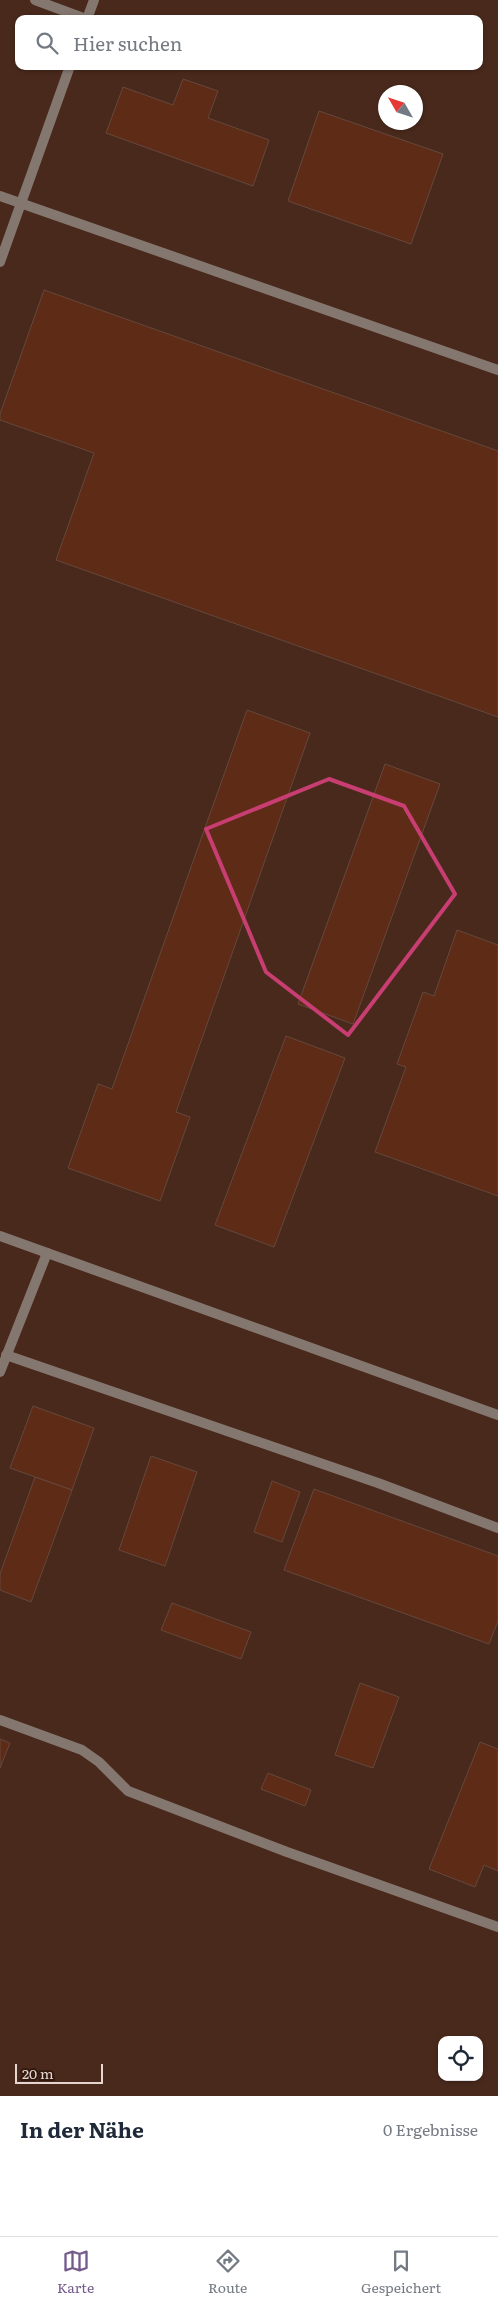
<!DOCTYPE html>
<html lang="de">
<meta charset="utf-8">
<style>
:root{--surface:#fff;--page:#f6f6f7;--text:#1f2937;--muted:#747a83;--line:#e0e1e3;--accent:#745b8c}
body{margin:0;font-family:Literata,serif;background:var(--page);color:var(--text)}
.controls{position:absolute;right:15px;bottom:15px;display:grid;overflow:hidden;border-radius:10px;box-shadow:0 1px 4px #0004}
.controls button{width:45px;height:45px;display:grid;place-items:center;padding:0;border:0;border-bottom:1px solid var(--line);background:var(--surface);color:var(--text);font:25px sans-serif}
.compass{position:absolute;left:378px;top:85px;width:45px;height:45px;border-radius:50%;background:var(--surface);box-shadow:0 1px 4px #0004;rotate:309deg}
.scale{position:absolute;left:15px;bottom:12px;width:88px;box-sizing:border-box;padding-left:5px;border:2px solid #e7d5cf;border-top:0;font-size:14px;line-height:18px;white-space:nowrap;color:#e7d5cf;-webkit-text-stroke:4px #32190f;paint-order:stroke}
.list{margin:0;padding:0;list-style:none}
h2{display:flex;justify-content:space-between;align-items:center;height:65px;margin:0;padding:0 20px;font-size:21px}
h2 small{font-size:16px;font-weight:400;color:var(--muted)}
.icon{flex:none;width:28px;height:28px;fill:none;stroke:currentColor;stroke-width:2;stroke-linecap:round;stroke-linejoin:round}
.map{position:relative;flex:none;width:498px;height:2096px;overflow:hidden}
.search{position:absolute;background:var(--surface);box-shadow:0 1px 4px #0004;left:15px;right:15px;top:15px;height:55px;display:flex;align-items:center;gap:12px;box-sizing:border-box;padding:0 18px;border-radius:10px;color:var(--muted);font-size:19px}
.sheet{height:140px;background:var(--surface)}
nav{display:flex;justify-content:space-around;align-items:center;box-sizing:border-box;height:70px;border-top:1px solid var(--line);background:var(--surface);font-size:14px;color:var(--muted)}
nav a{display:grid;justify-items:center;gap:2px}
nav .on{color:var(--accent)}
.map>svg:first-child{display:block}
.built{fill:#49291c;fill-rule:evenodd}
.building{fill:#5d2b16;stroke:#65483d}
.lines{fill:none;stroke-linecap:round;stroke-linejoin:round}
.service{stroke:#847770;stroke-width:10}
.marked{fill:none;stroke:#c93e72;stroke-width:4;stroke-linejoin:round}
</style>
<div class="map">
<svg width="498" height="2096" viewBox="0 0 498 2096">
<rect width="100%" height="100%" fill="#3d2319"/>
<path class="built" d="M0 0H498V2096H0ZM19 19H479V66H19ZM386 92H416V122H386ZM442 2040H479V2077H442Z"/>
<g class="building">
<path d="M183 79 218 91 208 118 269 140 253 186 106 133 123 87 173 105Z"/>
<path d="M319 111 443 154 411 244 288 201Z"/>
<path d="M44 290 498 451V717L56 560 94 453 0 420V414Z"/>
<path d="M247 710 310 733 176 1112 190 1117 160 1201 68 1168 98 1084 112 1089Z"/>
<path d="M385 764 440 784 353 1024 298 1004Z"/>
<path d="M457 930 498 945V1196L375 1152 406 1067 397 1064 423 992 434 996Z"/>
<path d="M286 1036 345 1058 274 1247 215 1225Z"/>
<path d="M33 1406 94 1428 72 1490 10 1468Z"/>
<path d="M151 1456 197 1472 165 1566 119 1550Z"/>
<path d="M35 1477 72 1490 31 1602 0 1590V1574Z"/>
<path d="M272 1481 300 1492 282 1542 254 1532Z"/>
<path d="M314 1489 498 1556V1621L489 1644 284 1570Z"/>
<path d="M172 1603 251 1632 241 1659 161 1630Z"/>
<path d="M360 1683 399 1697 373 1768 335 1755Z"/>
<path d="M0 1739 10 1743 0 1768Z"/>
<path d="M480 1742 498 1749V1871L484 1865 475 1887 429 1869Z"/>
<path d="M268 1773 311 1790 305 1806 261 1789Z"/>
</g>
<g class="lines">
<g class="service">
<path d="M35 0 86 19"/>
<path d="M87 19 94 0"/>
<path d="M0 196 498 370"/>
<path d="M0 262 70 66"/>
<path d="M0 1236 498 1415"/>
<path d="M6 1355 378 1483 498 1528"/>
<path d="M0 1372 47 1253"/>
<path d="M0 1720 82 1750 99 1762 128 1791 287 1852 498 1927"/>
</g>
</g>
<path class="marked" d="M329 779 404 806 455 894 348 1035 266 972 206 829Z"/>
</svg>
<div class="controls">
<button><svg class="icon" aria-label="locate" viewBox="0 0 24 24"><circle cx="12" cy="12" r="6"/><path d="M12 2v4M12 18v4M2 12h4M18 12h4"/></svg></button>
</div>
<svg class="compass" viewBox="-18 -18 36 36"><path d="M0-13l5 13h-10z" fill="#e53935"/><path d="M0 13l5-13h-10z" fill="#747a83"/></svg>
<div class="scale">20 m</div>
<div class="search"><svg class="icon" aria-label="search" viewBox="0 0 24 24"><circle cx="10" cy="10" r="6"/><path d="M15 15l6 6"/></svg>Hier suchen</div>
</div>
<section class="sheet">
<h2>In der Nähe<small>0 Ergebnisse</small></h2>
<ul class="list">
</ul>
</section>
<nav>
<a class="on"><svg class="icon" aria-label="map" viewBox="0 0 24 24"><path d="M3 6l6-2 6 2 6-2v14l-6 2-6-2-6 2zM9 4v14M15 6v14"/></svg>Karte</a>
<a><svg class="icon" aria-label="directions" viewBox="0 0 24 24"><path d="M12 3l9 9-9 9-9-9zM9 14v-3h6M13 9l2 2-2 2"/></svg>Route</a>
<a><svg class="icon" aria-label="saved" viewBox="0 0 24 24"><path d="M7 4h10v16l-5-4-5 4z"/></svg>Gespeichert</a>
</nav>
